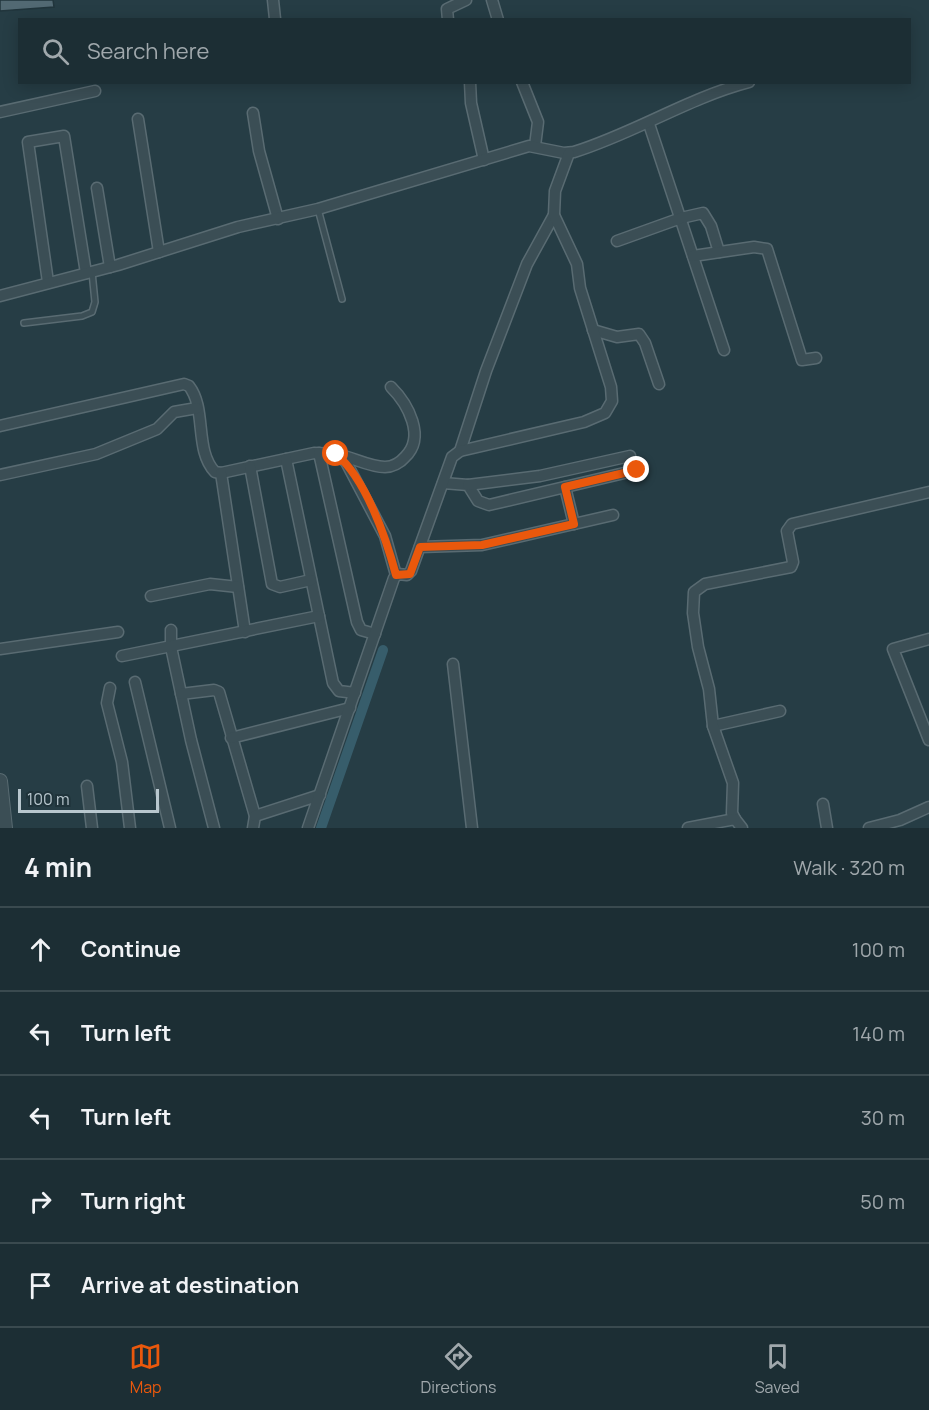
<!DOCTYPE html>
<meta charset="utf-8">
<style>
:root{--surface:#1c2e34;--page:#25363c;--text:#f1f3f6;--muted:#a0a8ac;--line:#3a4a4f;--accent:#ea580c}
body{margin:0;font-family:Manrope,sans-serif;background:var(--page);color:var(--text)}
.scale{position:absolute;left:18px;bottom:15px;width:141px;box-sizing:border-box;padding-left:6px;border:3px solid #b8c7ce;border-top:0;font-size:16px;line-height:21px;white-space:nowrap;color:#b8c7ce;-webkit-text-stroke:4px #1f333a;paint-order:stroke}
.stop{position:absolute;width:18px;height:18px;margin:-14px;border:4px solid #ea580c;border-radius:50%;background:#fff}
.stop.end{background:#ea580c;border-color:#fff;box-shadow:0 2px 6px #0008}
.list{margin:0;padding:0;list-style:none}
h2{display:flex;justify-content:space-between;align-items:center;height:78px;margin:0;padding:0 24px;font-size:26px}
h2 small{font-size:20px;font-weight:400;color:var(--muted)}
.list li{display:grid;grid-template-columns:39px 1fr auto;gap:18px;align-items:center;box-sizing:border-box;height:84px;padding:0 24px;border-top:2px solid var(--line)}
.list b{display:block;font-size:22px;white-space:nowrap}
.list em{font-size:20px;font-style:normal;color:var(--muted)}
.icon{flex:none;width:33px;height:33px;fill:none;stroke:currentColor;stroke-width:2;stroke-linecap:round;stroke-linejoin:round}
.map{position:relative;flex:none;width:929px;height:828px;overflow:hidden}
.search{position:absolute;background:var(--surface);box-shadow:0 3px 15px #0003;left:18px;right:18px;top:18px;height:66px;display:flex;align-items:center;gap:15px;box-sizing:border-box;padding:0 21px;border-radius:0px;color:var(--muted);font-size:22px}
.sheet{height:498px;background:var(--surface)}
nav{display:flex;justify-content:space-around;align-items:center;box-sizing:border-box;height:84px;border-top:2px solid var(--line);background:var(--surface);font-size:16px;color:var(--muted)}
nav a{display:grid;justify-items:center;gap:3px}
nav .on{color:var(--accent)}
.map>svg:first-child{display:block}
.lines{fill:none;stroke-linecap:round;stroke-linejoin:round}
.canal{stroke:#375d6b;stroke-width:10}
.building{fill:#526973;stroke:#21353c;stroke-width:1.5}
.service-casing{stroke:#596b72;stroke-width:8}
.minor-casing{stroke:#596b72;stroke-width:13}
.tertiary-casing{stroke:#596b72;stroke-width:16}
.service{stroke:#3b4e55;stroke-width:5}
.minor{stroke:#3b4e55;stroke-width:10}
.tertiary{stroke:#3b4e55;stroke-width:14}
.route{stroke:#ea580c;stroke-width:8}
</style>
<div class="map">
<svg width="929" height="828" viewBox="0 0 929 828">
<rect width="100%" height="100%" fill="#263d45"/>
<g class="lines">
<path class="canal" d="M321 828 383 650"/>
</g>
<path class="building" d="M0 0H53L54 7 0 11Z"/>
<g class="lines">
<defs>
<g id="service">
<path d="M318 209 342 299"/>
<path d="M24 323 82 316 92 312 95 302 92 272"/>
</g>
<g id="minor">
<path d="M273 0 275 19"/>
<path d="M492 0 498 20"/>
<path d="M448 20 447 9 466 0"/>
<path d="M470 82 471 103 484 160"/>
<path d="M522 82 538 122 535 146"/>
<path d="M0 112 95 91"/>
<path d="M253 113 259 151 278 219"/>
<path d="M138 119 159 252"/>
<path d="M649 124 724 350"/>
<path d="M97 188 110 267"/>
<path d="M617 241 681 218 703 213 711 226 719 252"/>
<path d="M693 256 754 247 767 249 802 360 816 358"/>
<path d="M48 282 28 142 64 136 86 273"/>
<path d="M0 296 118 265 238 227 318 209 529 146 564 153 574 152C635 133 688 98 749 82"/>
<path d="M593 330 617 337 639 334 645 343 659 384"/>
<path d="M0 426 184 384 189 386C207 409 194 450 215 472L221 473 314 453 336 454 346 462 385 536 396 575"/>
<path d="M460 451 486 371 527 264 554 215"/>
<path d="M319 453 357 622 361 630 375 634"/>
<path d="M340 455C354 458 370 467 385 467 392 467 400 463 405 457 426 437 408 404 391 387"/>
<path d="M286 459 333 683 339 691 355 693"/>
<path d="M250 466 272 584 280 587 311 580"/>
<path d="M221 473 245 632"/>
<path d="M0 475 96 454 157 429 174 412 197 408"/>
<path d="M443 483 468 485 478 501 489 505 637 470"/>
<path d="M468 485 540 476 630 456"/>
<path d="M565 487 574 524"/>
<path d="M420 547 482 545 613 515"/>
<path d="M151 596 210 584 238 587"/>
<path d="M171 630V647L191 740 214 828"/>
<path d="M929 639 893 649 929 740"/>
<path d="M0 649 118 632"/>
<path d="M122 656 319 616"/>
<path d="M453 664 472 828"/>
<path d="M135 682 170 828"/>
<path d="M110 688 107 703 122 762 130 828"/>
<path d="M181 694 214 690 219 692 255 816 253 828"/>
<path d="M713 726 780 711"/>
<path d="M231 738 350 708"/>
<path d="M87 786 92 828"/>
<path d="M823 804 827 828"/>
<path d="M255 816 320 795"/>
<path d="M735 819 732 813 733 783 713 726 709 689 698 647 693 613 694 592 705 584 791 567 793 562 787 531 792 524 929 492"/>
<path d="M308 828 394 578 398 574 407 575 411 571 452 457 460 451 584 422 605 413 612 401 611 387 580 288 577 264 554 215 555 191 569 153"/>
<path d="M688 828 735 819 742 828"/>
<path d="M869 828 900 820 929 807"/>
</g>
<path id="tertiary" d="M0 781 5 828"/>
</defs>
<use href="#service" class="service-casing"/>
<use href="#minor" class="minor-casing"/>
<use href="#tertiary" class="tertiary-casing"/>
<use href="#service" class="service"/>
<use href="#minor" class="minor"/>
<use href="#tertiary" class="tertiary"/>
</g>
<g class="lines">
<path class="route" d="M336 454C366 479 386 538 396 575L410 574 420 547 482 545 574 524 565 487 637 470"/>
</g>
</svg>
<div class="scale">100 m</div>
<div class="stop" style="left:336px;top:454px"></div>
<div class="stop end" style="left:637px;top:470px"></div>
<div class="search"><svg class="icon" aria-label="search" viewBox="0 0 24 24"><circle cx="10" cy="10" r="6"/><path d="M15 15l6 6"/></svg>Search here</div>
</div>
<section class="sheet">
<h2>4 min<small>Walk · 320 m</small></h2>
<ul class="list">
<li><svg class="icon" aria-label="ahead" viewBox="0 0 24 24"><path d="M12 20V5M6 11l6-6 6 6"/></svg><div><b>Continue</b></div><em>100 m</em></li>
<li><svg class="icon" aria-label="left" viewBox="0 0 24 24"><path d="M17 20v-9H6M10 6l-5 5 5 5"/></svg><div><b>Turn left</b></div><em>140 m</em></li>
<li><svg class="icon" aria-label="left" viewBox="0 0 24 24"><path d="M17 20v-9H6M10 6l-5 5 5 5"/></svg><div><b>Turn left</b></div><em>30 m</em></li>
<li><svg class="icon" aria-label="right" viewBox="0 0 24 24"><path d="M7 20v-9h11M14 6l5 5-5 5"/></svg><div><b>Turn right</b></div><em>50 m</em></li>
<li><svg class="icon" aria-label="arrive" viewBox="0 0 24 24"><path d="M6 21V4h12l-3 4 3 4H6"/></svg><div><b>Arrive at destination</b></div></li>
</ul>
</section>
<nav>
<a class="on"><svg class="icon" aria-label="map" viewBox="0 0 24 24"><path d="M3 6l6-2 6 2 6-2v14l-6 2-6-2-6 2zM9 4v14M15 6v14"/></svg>Map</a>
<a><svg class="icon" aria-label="directions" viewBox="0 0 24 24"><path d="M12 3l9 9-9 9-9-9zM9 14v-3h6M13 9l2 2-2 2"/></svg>Directions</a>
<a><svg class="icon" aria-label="saved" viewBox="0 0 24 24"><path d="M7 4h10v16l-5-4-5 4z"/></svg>Saved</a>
</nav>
